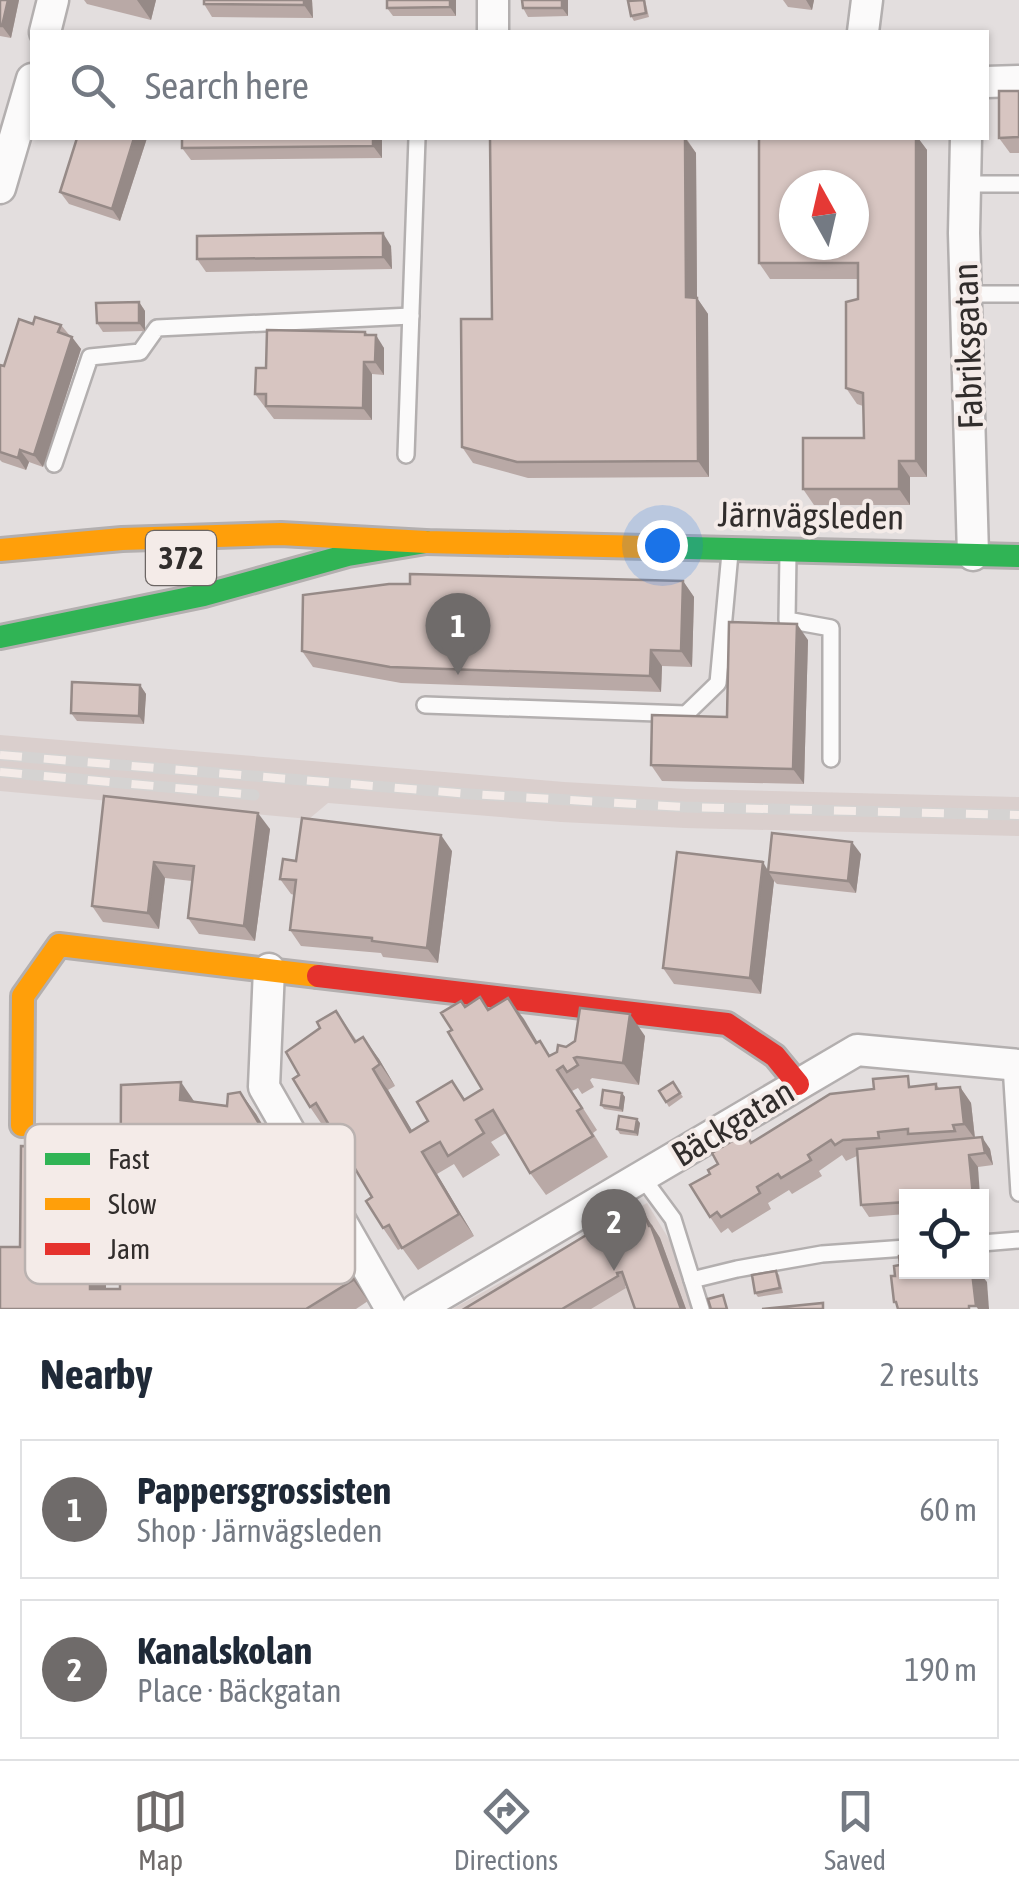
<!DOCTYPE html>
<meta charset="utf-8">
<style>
:root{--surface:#fff;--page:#f2f2f3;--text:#1f2937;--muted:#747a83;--line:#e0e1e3;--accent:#6f6b6a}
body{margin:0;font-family:"Asap Condensed",sans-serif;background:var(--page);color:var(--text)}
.controls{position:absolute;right:30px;bottom:30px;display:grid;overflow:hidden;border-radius:0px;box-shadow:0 2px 8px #0004}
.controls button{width:90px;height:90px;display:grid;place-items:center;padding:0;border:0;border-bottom:2px solid var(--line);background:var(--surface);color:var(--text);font:50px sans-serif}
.compass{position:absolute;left:779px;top:170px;width:90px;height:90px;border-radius:50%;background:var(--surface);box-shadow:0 2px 8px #0004;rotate:352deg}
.you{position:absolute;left:662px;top:545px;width:35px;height:35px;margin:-25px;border:8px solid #fff;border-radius:50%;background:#1a73e8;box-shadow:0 0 0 15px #1a73e833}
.badge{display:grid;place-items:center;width:65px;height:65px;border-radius:50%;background:var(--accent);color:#fff;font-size:32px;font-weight:700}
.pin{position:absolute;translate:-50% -82px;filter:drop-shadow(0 2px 5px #0008)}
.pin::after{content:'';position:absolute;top:52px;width:35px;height:30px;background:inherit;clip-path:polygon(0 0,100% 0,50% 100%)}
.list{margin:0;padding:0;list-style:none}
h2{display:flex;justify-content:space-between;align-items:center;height:130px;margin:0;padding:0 40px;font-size:42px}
h2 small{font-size:32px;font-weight:400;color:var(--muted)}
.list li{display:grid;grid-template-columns:65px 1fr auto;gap:30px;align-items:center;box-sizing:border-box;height:140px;margin:0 20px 20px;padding:0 20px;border:2px solid var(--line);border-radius:0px}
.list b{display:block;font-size:38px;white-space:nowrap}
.list p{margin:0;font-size:32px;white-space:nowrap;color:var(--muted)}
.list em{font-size:32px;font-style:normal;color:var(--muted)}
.icon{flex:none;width:55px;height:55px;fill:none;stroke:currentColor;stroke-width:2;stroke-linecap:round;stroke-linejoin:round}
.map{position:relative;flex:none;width:1019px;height:1309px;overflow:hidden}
.search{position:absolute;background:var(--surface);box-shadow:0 2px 8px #0004;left:30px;right:30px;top:30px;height:110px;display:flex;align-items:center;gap:25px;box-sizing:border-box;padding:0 35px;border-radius:0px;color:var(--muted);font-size:38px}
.sheet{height:450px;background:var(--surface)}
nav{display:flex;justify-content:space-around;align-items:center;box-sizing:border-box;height:140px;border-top:2px solid var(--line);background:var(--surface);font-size:28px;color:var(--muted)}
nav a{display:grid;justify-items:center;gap:5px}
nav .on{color:var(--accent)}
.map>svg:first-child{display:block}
.built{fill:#dacfcd}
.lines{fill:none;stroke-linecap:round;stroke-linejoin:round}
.lane-casing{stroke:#b3afaf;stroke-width:20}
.street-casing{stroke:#b3afaf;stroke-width:35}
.fast-casing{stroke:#b3afaf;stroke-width:28}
.slow-casing{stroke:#b3afaf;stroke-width:28}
.jam-casing{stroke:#b3afaf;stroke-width:28}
.lane{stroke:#fbfafa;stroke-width:15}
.street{stroke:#fbfafa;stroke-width:30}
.fast{stroke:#30b455;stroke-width:22}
.slow{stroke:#ff9f0a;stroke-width:22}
.jam{stroke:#e5322d;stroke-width:22}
.rail-casing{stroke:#d5d3d2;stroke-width:11}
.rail{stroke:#f4ebe8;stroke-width:8;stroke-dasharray:22;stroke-linecap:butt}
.wall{fill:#b9a9a6}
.shaded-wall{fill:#968a87}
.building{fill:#d7c5c1;stroke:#968a87;stroke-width:2.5;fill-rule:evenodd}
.labels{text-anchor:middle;stroke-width:8;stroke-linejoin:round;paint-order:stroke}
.shield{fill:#f4ebe8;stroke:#6c6664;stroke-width:2.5}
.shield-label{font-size:32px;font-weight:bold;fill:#312d2c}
.street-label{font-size:35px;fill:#312d2c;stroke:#f4ebe8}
.key{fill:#f4ebe8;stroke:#bab2b0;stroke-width:2.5}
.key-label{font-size:28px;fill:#312d2c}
</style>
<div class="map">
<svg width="1019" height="1309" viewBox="0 0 1019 1309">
<rect width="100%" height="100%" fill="#e3dede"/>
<g class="built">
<path d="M0 735 564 782 687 789 1019 797V836L685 828 561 822 328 803 309 819 0 791Z"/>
<path d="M647 1203 670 1241 692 1309H452Z"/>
</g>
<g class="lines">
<defs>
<g id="lane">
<path d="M965 184H1019"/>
<path d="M966 294H1019"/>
<path d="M406 455 417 138"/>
<path d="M54 464 90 357 140 352 157 328 411 316"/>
<path d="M788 554 787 620 831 628V759"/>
<path d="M425 705 686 714 718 683 730 553"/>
<path d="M1011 1065 1019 1193"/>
<path d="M642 1177 673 1219 701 1309"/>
<path d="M982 1243 1019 1240"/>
<path d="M692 1280 737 1269 822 1254 906 1248"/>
</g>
<g id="street">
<path d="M45 32 53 0"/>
<path d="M493 32V0"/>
<path d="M863 32 867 0"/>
<path d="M986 82 1019 81"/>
<path d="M966 138 964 233 973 555"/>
<path d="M0 188 32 79"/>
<path d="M269 969 264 1087 391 1309"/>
<path d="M417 1309 857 1050 1019 1065"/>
</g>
<g id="fast">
<path d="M646 547 1019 556"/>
<path d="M0 637 204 595 348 555 426 542"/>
</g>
<g id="slow">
<path d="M0 550 122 539 281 534 426 542 646 547"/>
<path d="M22 1125 23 996 59 945 318 976"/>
</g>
<path id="jam" d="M318 976 727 1024 775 1056 798 1084"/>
</defs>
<use href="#lane" class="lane-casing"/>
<use href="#street" class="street-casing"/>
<use href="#fast" class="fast-casing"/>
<use href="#slow" class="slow-casing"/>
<use href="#jam" class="jam-casing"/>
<use href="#lane" class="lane"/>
<use href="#street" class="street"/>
<use href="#fast" class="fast"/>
<use href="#slow" class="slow"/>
<use href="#jam" class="jam"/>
<defs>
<g id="rail">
<path d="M0 755 470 794 684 807 1019 815"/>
<path d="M0 772 254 795"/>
</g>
</defs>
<use href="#rail" class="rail-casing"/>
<use href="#rail" class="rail"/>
</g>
<g class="wall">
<path d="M0 0H19L11 38 0 36Z"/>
<path d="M84 0H156L151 20 87 4Z"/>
<path d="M312 0 313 18 212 17 204 4Z"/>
<path d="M456 0V16H393L387 8Z"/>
<path d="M568 0V16L528 17 523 8Z"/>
<path d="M632 0H645L649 17 634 21 631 16Z"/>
<path d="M783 0H814L812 10 788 7Z"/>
<path d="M1019 91V153H1010L999 138Z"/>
<path d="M77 138H147L120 221 69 204 60 192Z"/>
<path d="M382 138V158L191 160 182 148Z"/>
<path d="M686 138 696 153 697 298 708 314 709 477 528 478 473 463 462 447 492 319Z"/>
<path d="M916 138H918L927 150V477H910V505H814L803 489 864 438 863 406 857 404 846 388 858 299V279H770L759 263Z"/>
<path d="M391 246 392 269 206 272 197 259Z"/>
<path d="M139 302 145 311V331L103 332 97 323Z"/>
<path d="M33 324 61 325 81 349 43 467 29 462 26 470 2 462 0 460V365L4 366Z"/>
<path d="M365 332 384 348V375L372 374V420L274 419 255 394 266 368Z"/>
<path d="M683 581 694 597 692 667 662 666 661 692 401 683 313 667 302 651 410 584Z"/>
<path d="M808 640 804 784 662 781 651 765 727 717Z"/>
<path d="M140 685 146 694 144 724 77 721 71 713Z"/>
<path d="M104 796 270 829 255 941 199 934 188 918 192 881 165 878 159 929 103 922 92 906Z"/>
<path d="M452 851 438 963 383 957 381 953 301 946 290 930 294 895 291 894 280 879 296 861Z"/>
<path d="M861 854 856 893 777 884 774 881 761 994 674 984 663 968 768 869Z"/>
<path d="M480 997 488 1009 508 998 537 1042 550 1055 566 1047 645 1036 639 1085 592 1078 590 1080 594 1087 582 1094 578 1088 572 1091 597 1130 593 1133 608 1157 546 1195 530 1173 506 1133 491 1142 500 1155 463 1178 454 1164 437 1174 474 1236 418 1270 402 1248 398 1250 383 1228 372 1197 330 1126 325 1129 310 1107 299 1075 320 1028 336 1011 357 1041 379 1059 395 1086 388 1090 412 1131 428 1121 452 1081 465 1099 482 1089 452 1030 465 1006Z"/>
<path d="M673 1082 683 1097 669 1107 659 1091Z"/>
<path d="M936 1084 939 1088 960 1087 971 1103 975 1138 990 1149 993 1165 978 1167 906 1196V1214L869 1217 861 1205 857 1156 846 1161 842 1155 819 1171 822 1176 792 1194 789 1190 768 1203 771 1209 732 1233 728 1228 721 1233 710 1217V1174L746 1133 752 1142 916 1086Z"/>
<path d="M240 1092 256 1114 368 1301 356 1309H0L20 1247 85 1168 83 1244 90 1245 106 1266V1289H120L195 1102 227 1106Z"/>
<path d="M622 1093 625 1097 623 1112 604 1109 601 1105Z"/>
<path d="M640 1123 638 1136 620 1134 617 1129Z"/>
<path d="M652 1225 660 1238 686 1309H635L627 1285 625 1286 626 1288 591 1309H464L621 1243Z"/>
<path d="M776 1271 779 1275 783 1293 758 1297 755 1293Z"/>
</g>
<g class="shaded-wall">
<path d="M8 0H19L11 38 2 26Z"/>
<path d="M137 0H156L151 20Z"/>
<path d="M304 0H312L313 18 304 5Z"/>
<path d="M450 0H456V16L450 7Z"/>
<path d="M562 0H568V16L562 8Z"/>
<path d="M806 0H814L812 10Z"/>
<path d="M134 138H147L120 221 112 209Z"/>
<path d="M373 138H382V158L373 146Z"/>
<path d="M685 138 696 153 697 298 708 314 709 477 698 461 686 297Z"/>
<path d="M916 138H918L927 150V477L916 461Z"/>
<path d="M383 233 391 246 392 269 383 257Z"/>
<path d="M139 302 145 311V331L139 323Z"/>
<path d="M376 335 384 348V375L375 362Z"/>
<path d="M72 337 81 349 43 467 34 455Z"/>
<path d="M364 362 372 374V420L363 408Z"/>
<path d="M20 450 29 462 26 470 18 458Z"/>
<path d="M899 461 910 477V505L899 489Z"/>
<path d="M683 581 694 597 692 667 681 651Z"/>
<path d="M797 624 808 640 804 784 793 769Z"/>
<path d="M651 650 662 666 661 692 650 676Z"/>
<path d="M140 685 146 694 144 724 139 716Z"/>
<path d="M258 813 270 829 255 941 244 926Z"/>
<path d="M441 835 452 851 438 963 427 948Z"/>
<path d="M852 842 861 854 856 893 848 881Z"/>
<path d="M154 862 165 878 159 929 148 913Z"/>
<path d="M763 862 774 881 761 994 750 978Z"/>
<path d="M508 998 524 1019 551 1065 536 1043Z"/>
<path d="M630 1014 645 1036 639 1085 623 1063Z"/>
<path d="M363 1037 379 1059 395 1086 380 1064Z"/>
<path d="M373 1069 388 1090 426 1154 410 1132Z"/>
<path d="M181 1082 196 1104 180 1100Z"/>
<path d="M960 1087 971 1103 975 1139 964 1124Z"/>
<path d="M240 1092 256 1114 368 1301 353 1280Z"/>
<path d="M622 1093 625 1097 623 1112 620 1108Z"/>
<path d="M637 1119 640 1123 638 1136 635 1132Z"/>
<path d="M982 1137 990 1149 993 1165 985 1153Z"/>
<path d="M69 1147 85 1168 83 1266 68 1244Z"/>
<path d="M422 1152 437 1174 474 1236 459 1214Z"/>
<path d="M969 1155 978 1167 980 1196H973Z"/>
<path d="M644 1213 660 1238 686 1309H681Z"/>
<path d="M90 1245 106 1266V1309L90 1289Z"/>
<path d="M972 1272H979L987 1282 989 1309H978L976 1306Z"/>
</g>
<g class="building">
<path d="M0 0H8L2 26H0Z"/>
<path d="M204 0H304V5L204 4Z"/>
<path d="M387 0H450V7L387 8Z"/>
<path d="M522 0H562V8H523Z"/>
<path d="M644 0 646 13 631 16 628 1Z"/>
<path d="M999 91H1019V137L999 138Z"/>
<path d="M77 138H134L112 209 60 192Z"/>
<path d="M182 138H373V146L182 148Z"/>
<path d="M490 138H685L686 297 697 298 698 461 517 462 462 447 461 319H492Z"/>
<path d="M759 138H916V461H899V489H803V438H864L863 393 846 388V302L858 299V263H759ZM794 185H854V245H794Z"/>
<path d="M383 233V257L197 259V236Z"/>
<path d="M139 302V323H97L96 303Z"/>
<path d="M35 317 61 325 58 332 72 337 34 455 20 450 18 458 0 452V365L4 366 19 319 33 324Z"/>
<path d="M267 330 365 332V335H376L375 362H364L363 408 266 406V394H255L256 368H266Z"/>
<path d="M410 574 683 581 681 651 651 650 650 676 390 667 302 651 303 595 389 584H410Z"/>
<path d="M729 622 797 624 793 769 651 765 652 715 727 717Z"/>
<path d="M72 682 140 685 139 716 71 713Z"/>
<path d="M104 796 258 813 244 926 188 918 194 866 154 862 148 913 92 906Z"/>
<path d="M302 818 441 835 427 948 372 941V938L290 930 296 880 280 879 283 859 296 861Z"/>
<path d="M772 833 852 842 848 881 768 872Z"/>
<path d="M677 852 763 862 750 978 663 968Z"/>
<path d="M480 997 488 1010 508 998 536 1043 540 1041 549 1056 557 1052 558 1045 566 1047 575 1041 580 1008 630 1014 623 1063 577 1057 574 1058 578 1065 567 1072 563 1066 557 1070 582 1108 577 1111 593 1136 530 1173 493 1110 476 1120 484 1133 448 1156 440 1142 422 1152 459 1214 402 1248 389 1225 383 1228 366 1201 372 1197 316 1103 310 1107 293 1079 299 1075 286 1052 320 1028 317 1022 336 1011 355 1042 363 1037 380 1064 373 1069 410 1132 428 1121 417 1102 452 1081 464 1100 482 1089 448 1032 452 1030 441 1013 461 1001 465 1007Z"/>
<path d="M908 1076 909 1087 936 1084V1089L960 1087 964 1124 953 1125 955 1131 908 1134V1129L878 1132 879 1138 843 1140 835 1145 831 1140 808 1155 811 1160 781 1178 778 1174 757 1187 760 1193 721 1217 717 1212 710 1217 690 1185 710 1174 708 1170 718 1164 712 1153 746 1133 751 1143 830 1094 874 1089 873 1079Z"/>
<path d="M181 1082 180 1100 227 1106 228 1094 240 1092 353 1280 306 1309H0V1247H20L21 1146 69 1147 68 1244 90 1245V1289H120L121 1085Z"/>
<path d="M673 1082 680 1093 666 1102 659 1091Z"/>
<path d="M603 1090 622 1093 620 1108 601 1105Z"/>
<path d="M619 1116 637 1119 635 1132 617 1129Z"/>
<path d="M982 1137 985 1153 969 1155 973 1196H906V1202L861 1205 857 1149Z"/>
<path d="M644 1213 649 1226H651L681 1309H635L622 1272 617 1273 618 1276 562 1309H464L593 1231 594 1233 601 1228 611 1246 621 1243 619 1235 630 1232 627 1222Z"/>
<path d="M899 1256H906V1272H972L976 1306H969V1309H898L896 1302H894L891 1276H895L894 1266 900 1265Z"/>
<path d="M776 1271 780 1288 755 1293 752 1275Z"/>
<path d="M723 1295 727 1309H711L708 1299Z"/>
<path d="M823 1303V1309H762Z"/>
</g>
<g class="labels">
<rect class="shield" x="146" y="531" width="70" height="54" rx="8"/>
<g class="shield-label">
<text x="181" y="569">372</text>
</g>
<g class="street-label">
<text transform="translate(968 346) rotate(-92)" y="12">Fabriksgatan</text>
<text transform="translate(811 516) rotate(1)" y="12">Järnvägsleden</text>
<text transform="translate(733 1123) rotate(-31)" y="12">Bäckgatan</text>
</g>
</g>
<rect x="25" y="1124" width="330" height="160" rx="15" class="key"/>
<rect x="45" y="1153" width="45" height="12" fill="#30b455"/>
<rect x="45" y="1198" width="45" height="12" fill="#ff9f0a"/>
<rect x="45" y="1243" width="45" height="12" fill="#e5322d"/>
<g class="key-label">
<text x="108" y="1169">Fast</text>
<text x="108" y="1214">Slow</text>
<text x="108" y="1259">Jam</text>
</g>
</svg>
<div class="controls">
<button><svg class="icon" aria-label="locate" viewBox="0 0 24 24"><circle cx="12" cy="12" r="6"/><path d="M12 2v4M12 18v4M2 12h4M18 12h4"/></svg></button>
</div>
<svg class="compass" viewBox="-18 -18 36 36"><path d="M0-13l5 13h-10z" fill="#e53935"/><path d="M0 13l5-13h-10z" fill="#747a83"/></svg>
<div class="you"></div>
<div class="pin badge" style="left:458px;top:675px">1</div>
<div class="pin badge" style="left:614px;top:1271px">2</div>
<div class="search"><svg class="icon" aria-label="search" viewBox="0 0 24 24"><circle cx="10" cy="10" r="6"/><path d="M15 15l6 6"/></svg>Search here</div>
</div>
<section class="sheet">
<h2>Nearby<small>2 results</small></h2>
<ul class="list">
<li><span class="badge">1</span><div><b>Pappersgrossisten</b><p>Shop · Järnvägsleden</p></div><em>60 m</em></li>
<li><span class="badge">2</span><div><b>Kanalskolan</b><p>Place · Bäckgatan</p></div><em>190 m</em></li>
</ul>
</section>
<nav>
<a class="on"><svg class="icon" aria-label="map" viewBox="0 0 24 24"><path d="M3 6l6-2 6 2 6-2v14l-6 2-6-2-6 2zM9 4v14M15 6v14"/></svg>Map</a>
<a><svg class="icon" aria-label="directions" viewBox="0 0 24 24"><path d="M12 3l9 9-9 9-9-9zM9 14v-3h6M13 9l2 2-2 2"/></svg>Directions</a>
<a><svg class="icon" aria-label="saved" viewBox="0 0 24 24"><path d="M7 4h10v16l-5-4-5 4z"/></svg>Saved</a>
</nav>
